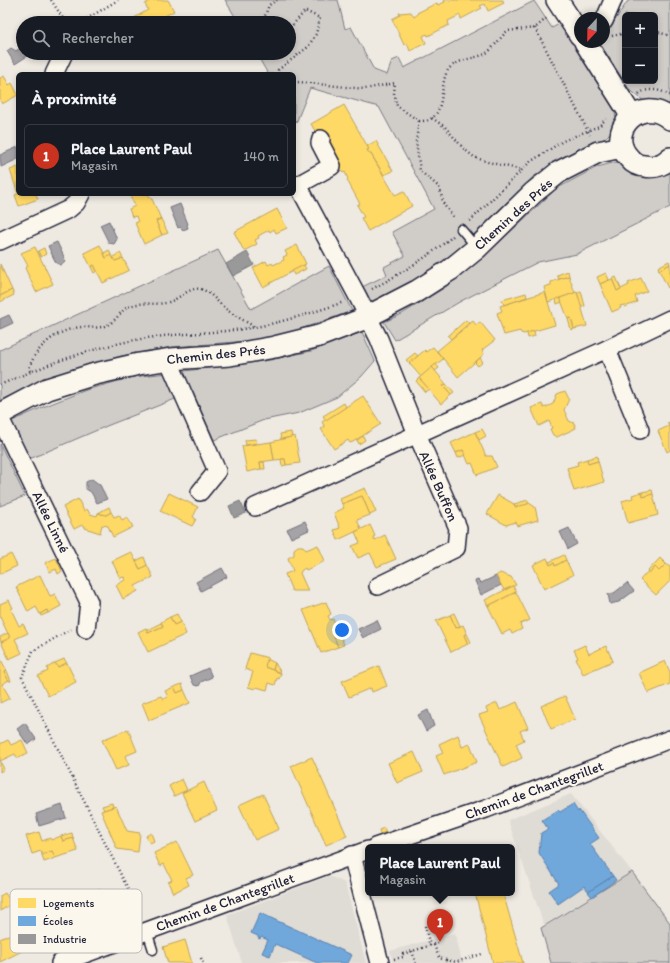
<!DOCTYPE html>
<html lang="fr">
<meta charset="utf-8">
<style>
:root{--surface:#171b24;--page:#242831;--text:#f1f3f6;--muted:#9ea1a6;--line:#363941;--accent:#c8321e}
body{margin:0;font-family:Itim,sans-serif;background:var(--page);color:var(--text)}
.controls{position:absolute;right:12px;top:12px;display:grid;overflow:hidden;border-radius:6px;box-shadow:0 2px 6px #0003}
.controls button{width:36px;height:36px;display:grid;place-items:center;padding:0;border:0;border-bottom:1px solid var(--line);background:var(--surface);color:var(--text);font:20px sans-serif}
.compass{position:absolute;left:574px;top:12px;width:36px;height:36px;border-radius:50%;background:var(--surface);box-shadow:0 2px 6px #0003;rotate:202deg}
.you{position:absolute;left:342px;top:630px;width:14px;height:14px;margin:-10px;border:3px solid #fff;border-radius:50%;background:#1a73e8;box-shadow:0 0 0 6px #1a73e833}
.badge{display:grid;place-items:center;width:26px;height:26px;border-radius:50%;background:var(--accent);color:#fff;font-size:13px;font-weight:700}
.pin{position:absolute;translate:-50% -33px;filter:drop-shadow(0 1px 2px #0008)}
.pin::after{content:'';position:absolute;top:21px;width:14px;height:12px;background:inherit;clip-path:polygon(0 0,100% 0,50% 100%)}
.popup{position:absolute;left:365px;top:844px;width:150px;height:52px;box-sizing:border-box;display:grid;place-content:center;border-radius:6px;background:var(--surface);filter:drop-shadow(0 1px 3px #0005);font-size:13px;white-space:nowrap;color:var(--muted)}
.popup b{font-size:15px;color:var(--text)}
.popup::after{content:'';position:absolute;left:50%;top:100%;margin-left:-8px;border:8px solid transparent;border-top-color:var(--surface)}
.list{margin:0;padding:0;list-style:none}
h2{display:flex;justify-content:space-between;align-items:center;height:52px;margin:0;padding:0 16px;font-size:17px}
h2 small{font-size:13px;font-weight:400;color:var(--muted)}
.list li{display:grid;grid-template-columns:26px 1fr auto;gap:12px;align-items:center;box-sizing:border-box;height:64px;margin:0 8px 8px;padding:0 8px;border:1px solid var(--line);border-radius:6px}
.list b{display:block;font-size:15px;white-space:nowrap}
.list p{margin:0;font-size:13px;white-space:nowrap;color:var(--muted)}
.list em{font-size:13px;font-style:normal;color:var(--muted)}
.icon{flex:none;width:22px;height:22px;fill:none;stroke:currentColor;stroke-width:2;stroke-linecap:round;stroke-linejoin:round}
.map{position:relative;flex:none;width:670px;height:963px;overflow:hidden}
.search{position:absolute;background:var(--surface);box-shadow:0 2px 6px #0003;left:16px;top:16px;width:280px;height:44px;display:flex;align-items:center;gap:10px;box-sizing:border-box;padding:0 14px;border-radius:22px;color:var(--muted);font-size:15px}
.panel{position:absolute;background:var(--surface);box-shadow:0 2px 6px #0003;left:16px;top:72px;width:280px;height:124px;border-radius:6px}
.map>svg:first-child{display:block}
.built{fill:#dfdbd5}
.green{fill:#d0cdc9;stroke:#797882;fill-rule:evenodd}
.water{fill:#a6a3a7;stroke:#716f7c}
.homes{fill:#ffd966;stroke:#bda259}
.schools{fill:#6fa8dc;stroke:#5880ac}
.industry{fill:#999;stroke:#75757d}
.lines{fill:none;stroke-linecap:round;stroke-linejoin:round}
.service-casing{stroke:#22223b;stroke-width:11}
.minor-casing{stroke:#22223b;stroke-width:20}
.tertiary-casing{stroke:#22223b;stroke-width:24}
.path{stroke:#22223b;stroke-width:2.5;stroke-dasharray:1 3;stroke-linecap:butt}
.service{stroke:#fbf7ec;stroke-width:8}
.minor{stroke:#fbf7ec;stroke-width:17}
.tertiary{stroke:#fbf7ec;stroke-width:21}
.labels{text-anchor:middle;stroke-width:4;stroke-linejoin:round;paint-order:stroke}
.street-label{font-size:14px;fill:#22223b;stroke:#fbf7ec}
.key{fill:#fbf7ec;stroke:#bab7b7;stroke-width:1}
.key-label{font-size:11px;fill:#22223b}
</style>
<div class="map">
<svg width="670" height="963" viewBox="0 0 670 963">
<rect width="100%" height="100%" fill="#eeeae2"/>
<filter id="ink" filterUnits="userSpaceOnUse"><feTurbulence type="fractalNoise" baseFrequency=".025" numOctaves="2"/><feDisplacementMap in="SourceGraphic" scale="8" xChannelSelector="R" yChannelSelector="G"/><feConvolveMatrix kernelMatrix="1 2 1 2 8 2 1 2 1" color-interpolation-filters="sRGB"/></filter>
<g filter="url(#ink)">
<g class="built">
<path d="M571 794 632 872 544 925 508 820Z"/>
<path d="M329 876 345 883 366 963H242L227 915Z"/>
<path d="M455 933 462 963H393L390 951Z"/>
</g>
<g class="green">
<path d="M225 0H338L345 29 351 27 374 70 387 75 392 61 399 58 404 68 534 1 552 28 561 23 614 106 617 126 604 139 577 150 533 177 459 249 418 280 376 304 370 302 362 287 387 275 384 267 405 256 392 232 434 209 379 107 310 88 296 123 294 120V74H268L256 53H289V23H239Z"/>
<path d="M630 0H670V108L645 102 629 89 599 42H604V33L610 28 627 2ZM625 15H655V81H625Z"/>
<path d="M620 161 670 170V207L577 254 538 262 461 301 395 340 384 322 402 314 444 288 490 251 556 189 597 167Z"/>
<path d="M218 250 251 309 329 266 352 311 289 333 247 341 172 347 121 356 65 373 1 400 0 398V350Z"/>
<path d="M362 332 375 361 361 377 337 397 299 413 264 420 214 440 193 392 109 425 27 460 10 422 43 407 86 390 133 377 185 371 270 360 311 351Z"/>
<path d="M0 444 25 496 0 506Z"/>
<path d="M632 872 670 923V963H551L541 928Z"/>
</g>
<g class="water">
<path d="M23 46V53H32L15 64 7 51 11 48 16 51Z"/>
<path d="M18 147V159L1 167 0 155Z"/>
<path d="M180 204 188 224 187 225 188 228 183 230 180 227 178 228 170 208Z"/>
<path d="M109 221 117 239 114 244 109 243 100 225Z"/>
<path d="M57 242 65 259 64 263 61 265 56 263 48 246Z"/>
<path d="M9 315 13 323 0 329V319Z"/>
<path d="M92 479 100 485 107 499 97 503 91 492 86 489V482Z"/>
<path d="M305 521 309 530 291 538 287 529Z"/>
<path d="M569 528 577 544 568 549 560 532Z"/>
<path d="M222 568 227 577 201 591 196 582Z"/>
<path d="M496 576 501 585 481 595 475 581 478 580 481 583Z"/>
<path d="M627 583 634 591 619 602 610 604 608 594 614 593Z"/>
<path d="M377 620 381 629 363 638 358 629Z"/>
<path d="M208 668 212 677 201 682 199 686 194 685 190 676Z"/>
<path d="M428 710 434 726 426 731 418 715Z"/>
<path d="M25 723 36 739 28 745 17 729Z"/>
<path d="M62 805 66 818 39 826 36 814Z"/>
</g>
<g class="homes">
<path d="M151 0H168L174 11 156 21 157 23H137L134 18 148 10 145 4Z"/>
<path d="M444 0H503L504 3 488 11 485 4 480 6 482 8 461 19 460 15 448 21 449 25 428 36 427 34 423 36 426 43 410 51 407 43 404 45 392 19 400 15 399 13 411 12 414 17 418 14 417 13 437 3 438 5 445 2Z"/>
<path d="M164 17 166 21 162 23H157L156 21Z"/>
<path d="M4 76 9 85 12 83 18 95 2 104 0 100V78Z"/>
<path d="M344 105 369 149 367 150 370 154H371L395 195 404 191 412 206 368 231 361 218 364 217 357 205 360 204 347 180 348 179 345 172 343 173 339 167 341 165 338 160 320 139 311 124Z"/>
<path d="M376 141 393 171 384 175 371 154H370L367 150 369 149 367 146Z"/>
<path d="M18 167V194H36L38 199 19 206 15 195 18 194 10 170Z"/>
<path d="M129 194H148L151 199H152L161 219 156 221 162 235 144 244 135 223 138 222 136 216 132 217 129 209 135 206Z"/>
<path d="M277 209 287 228 276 233 274 229 270 232 269 230 258 236 259 238 255 240 257 244 244 251 234 232Z"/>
<path d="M161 219 168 233 162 235 156 221Z"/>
<path d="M100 245 106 258 111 255 115 261 123 258 129 270 103 283 94 265 91 267 84 253Z"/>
<path d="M297 245 306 264 263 287 253 268 266 261 268 265 272 263 273 265 284 260 283 257 287 255 285 251Z"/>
<path d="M35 247 53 284 36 292 25 268 28 266 21 253Z"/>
<path d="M44 248 46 254 41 257 38 251Z"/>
<path d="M109 250 111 255 106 258 104 253Z"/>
<path d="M120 253 123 258 115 261 113 257Z"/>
<path d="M669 261 670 264 659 270 658 267Z"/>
<path d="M0 264 12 290 0 296Z"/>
<path d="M670 264V287L668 288 659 270Z"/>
<path d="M94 265 97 271 94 273 91 267Z"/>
<path d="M304 265 306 269 294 275 292 271Z"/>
<path d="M568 271 569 276 559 279 557 275Z"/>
<path d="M606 273 609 280 600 284 597 277Z"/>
<path d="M569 276 575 293 548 302 544 287 551 285V282Z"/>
<path d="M616 277 621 289 617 291 612 279Z"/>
<path d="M641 278 647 291 635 296 637 302 625 307 624 305 620 306 621 308 612 312 600 284 612 279 617 291 629 285 628 283Z"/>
<path d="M12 290 14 295 0 302V296Z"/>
<path d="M581 291 585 306 581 307 577 292Z"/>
<path d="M545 292 555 325 524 334 521 333 520 331 504 335 497 313 502 311 500 306Z"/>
<path d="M577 292 587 326 574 329 571 318 568 319 560 298Z"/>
<path d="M526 293 527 297 504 305 502 300Z"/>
<path d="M560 298 562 302 557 304 556 299Z"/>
<path d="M571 318 574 329 571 330 568 319Z"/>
<path d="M466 320 469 323 451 339 448 336Z"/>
<path d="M473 321 476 325 480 322 495 340 482 350 484 354 482 356 458 377 437 351Z"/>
<path d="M534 331 535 336 528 338 527 333Z"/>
<path d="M433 347 443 359 421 377 409 363 425 350 426 352Z"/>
<path d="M415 353 418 356 409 363 406 360Z"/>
<path d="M480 358 483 362 478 366 475 363Z"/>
<path d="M436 364 439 368 435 371 432 367Z"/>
<path d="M432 367 446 384 443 386 451 395 441 404 419 378Z"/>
<path d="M419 378 429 389 425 392 416 381Z"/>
<path d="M446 384 454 393 451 395 443 386Z"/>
<path d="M565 391 569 399 564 410 569 421 574 423 576 428 557 437 553 435 550 429 552 428 549 421 539 426 531 408 542 404 544 408 553 404 557 394Z"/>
<path d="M363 396 381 424 353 442 350 443 348 440 334 449 321 429 325 427 322 422Z"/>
<path d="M344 403 346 407 326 420 323 416Z"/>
<path d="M670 422V450L667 452 658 431 669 426 667 423Z"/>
<path d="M482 429 486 436 479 440 475 432Z"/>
<path d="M291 432 292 437 281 439 280 434Z"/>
<path d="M475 432 486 456H492L497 467 477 475 472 463 469 464 463 450 456 453 451 443Z"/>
<path d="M295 436 300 463 286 465 285 459 274 460 271 442Z"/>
<path d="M363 436 365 440 359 444 357 440Z"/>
<path d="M256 439 257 443 246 445 245 440Z"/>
<path d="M271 442 274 460 260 462 261 469 247 472 242 446Z"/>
<path d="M463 450 465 455 458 458 456 453Z"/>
<path d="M597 456 598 461 588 464 587 459Z"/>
<path d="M281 459H285L286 465 282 466Z"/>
<path d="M587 459 588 464 598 461 604 482 574 491 567 468 578 465 577 462Z"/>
<path d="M260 462H264L265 469H261Z"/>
<path d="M365 488 376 512 370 515 362 496 342 504 340 499Z"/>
<path d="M652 490 653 494 643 497 642 492Z"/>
<path d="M642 492 643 497 653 494 658 515 628 523 622 501 633 498 632 495Z"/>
<path d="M169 493 198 507 193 517 196 519 192 526 160 511Z"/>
<path d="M498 495 514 504 515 507 529 503 535 507 538 520 517 526 516 522 506 525 487 514Z"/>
<path d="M362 496 370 515 357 520 361 529 338 540 334 530 340 528 334 513 344 508 342 504Z"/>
<path d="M78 499 84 511 87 509 90 514 97 516 98 513 106 515 111 512 114 517 119 515 122 520 127 517 133 527 113 537 108 526 102 525 100 533 85 528V526L82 525 74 529 63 507Z"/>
<path d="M528 500V504L515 507 514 504Z"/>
<path d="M109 507 111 512 106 515 98 513Z"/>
<path d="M370 525 375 536 373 537 375 540 385 535 396 559 377 567 370 553 358 558 352 546 360 543 355 532Z"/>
<path d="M318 545 325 561 306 570 305 568 302 570 300 573 308 591H292L285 574 293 571 288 558 294 555V549L298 546H303L306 550Z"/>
<path d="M131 552 140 569 147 565 153 577 135 586 138 591 123 599 116 585 125 580 124 577 120 578 112 561Z"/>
<path d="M11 554 17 566 0 574V559Z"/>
<path d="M564 555 566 560 555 566 554 563 550 565 549 562Z"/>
<path d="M144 557 147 565 140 569 136 561Z"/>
<path d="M56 558 62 571 58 574 56 569 50 572 45 563Z"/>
<path d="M547 558 550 565 554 563 555 566 566 560 573 575 544 589 533 565Z"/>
<path d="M660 558 666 564 659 571 655 567 650 573 648 571Z"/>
<path d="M666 564 670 567V582H669L656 595 640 580 648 571 650 573 655 567 659 571Z"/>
<path d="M500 573 511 577 516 585 504 590 496 576Z"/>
<path d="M40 575 50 596 55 594 61 606 48 613 47 610 40 614 36 607 28 612 16 587Z"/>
<path d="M513 586 516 592 488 606 485 600Z"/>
<path d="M516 592 530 620 520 624 522 629 512 634 510 630 502 634 488 606Z"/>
<path d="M9 600 13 608 11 609 19 626 23 624 28 633 15 639 22 653 9 659 1 642 10 638 0 617V604Z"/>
<path d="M326 602 331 614 328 616 330 620 333 619 337 627 331 629 338 647 321 653 303 610Z"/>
<path d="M47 610 48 613 41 616 40 614Z"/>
<path d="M454 613 460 626 456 628 450 615Z"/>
<path d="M177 614 181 622 174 625 170 617Z"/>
<path d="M450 615 456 628 463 625 467 634 464 635 468 644 451 652 436 621Z"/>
<path d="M170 617 174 625 181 622 186 634 148 652 138 632 146 628 148 633 163 626 161 622Z"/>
<path d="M161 623 163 626 148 633 147 630Z"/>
<path d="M337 627 344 645 338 647 331 629Z"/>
<path d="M8 633 10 638 1 642 0 637Z"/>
<path d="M467 634 471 642 468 644 464 635Z"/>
<path d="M585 645 589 654 606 646 613 661 583 674 576 659 578 658 574 650Z"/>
<path d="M250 653 268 658 265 667 281 673 279 679 277 678 275 685 269 683 267 690 256 687 255 689 248 687 253 672 245 669Z"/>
<path d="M0 658 7 671 4 672 9 680 2 684 10 698 0 703Z"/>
<path d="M64 659 67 663 58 667 55 663Z"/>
<path d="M267 659 275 663 273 670 265 667Z"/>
<path d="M665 661 670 672V684L648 693 639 673Z"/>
<path d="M55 663 58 667 67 663 76 682 48 696 38 676 48 671 47 668Z"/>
<path d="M275 663 281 673 273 670Z"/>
<path d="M379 666 387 686 372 692 371 688 349 697 342 681Z"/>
<path d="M7 671 11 681H9L4 672Z"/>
<path d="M182 684 184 690 177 693 174 687Z"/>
<path d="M174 687 177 693 184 690 190 703 149 720 142 703 161 696 163 699 168 697 165 691Z"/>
<path d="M565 696 575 719 551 729 541 706Z"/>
<path d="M517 702 528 728 520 731 524 740 516 744 522 758 503 767 479 715 488 712 486 708 497 703 500 710Z"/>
<path d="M128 729 137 751 125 756 129 765 116 770 102 740Z"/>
<path d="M458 735 462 747 470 744 477 762 444 775 436 756 443 753 439 744Z"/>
<path d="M8 740 11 745 22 740 28 753 17 758 15 754 0 761 4 769 0 772V744Z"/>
<path d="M414 752 423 772 397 783 388 763Z"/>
<path d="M312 757 347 836 326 845 291 766Z"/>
<path d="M182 779 187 790 174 796 169 786Z"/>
<path d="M204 782 217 811 195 821 182 793Z"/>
<path d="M263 794 279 829 255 840 239 805Z"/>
<path d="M112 803 113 807 104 810 102 806Z"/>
<path d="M116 806 127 831 140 833 138 852 117 849 101 811Z"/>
<path d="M384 828 386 832 380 834 379 830Z"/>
<path d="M39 832 42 841 50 838 51 840 61 836 63 841 73 838 78 851 55 858 52 851 42 855 41 851 32 854 26 836Z"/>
<path d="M72 833 73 838 63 841 61 836Z"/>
<path d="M151 833 154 841 150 843 146 836Z"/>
<path d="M177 842 193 875 186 878 189 885 173 893 168 882 172 880 164 864 160 866 154 853Z"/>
<path d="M52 851 55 858 44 862 42 855Z"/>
<path d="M99 889 103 896 105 895 108 902 107 903 110 910 100 916 98 912 77 923 66 901 82 893 84 896Z"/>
<path d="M5 893 12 904 0 911V896Z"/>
<path d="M475 893H503L523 963H493Z"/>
<path d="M98 912 99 916 94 919 92 915Z"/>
<path d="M17 931 26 949 0 962V939Z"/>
<path d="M28 936 32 946 26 949 21 939Z"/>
<path d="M185 940 192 963H168L163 947Z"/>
</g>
<g class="schools">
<path d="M573 804 578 812 579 810 599 838 590 844 613 876 589 892 584 886 558 904 549 891 559 884 539 853 541 833 548 829 542 820 558 810 560 812Z"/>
<path d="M613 876 616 880 592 897 588 892Z"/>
<path d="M260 913 352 955 348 963H317L275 944 270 956 262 953 268 940 261 937 260 939 258 938V936L251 933Z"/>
</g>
<g class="industry">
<path d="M247 252 254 265 233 276 226 264Z"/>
<path d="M240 501 246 513 234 518 229 506Z"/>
</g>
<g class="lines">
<defs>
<g id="service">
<path d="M461 229 477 248"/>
<path d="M147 931 153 950"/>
</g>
<g id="minor">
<path d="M604 21 613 0"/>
<path d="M54 74 64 53"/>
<path d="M321 139 320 143 332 166 298 185 358 297 379 339 417 434 458 528 456 548 378 586"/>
<path d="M0 241 69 209 76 203 81 194"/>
<path d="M607 349 640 430"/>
<path d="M171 359V366L217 471 200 492"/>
<path d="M0 418 89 602 86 629"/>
<path d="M255 507 607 349 670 319"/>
<path d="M375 847 486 809 670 739"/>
<path d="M352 855 380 963"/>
<path d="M60 963 368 850"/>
</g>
<g id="tertiary">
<path d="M557 0 580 35"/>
<path d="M585 42 624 104 629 112V118"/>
<path d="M670 119C641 94 604 132 629 158 633 163 639 166 645 166 654 168 663 165 670 158"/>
<path d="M0 414 47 389 95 374 139 364 171 359 230 355 275 347 319 336 361 320 417 291 450 270 477 248 533 193 559 172 598 152 622 147"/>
</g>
</defs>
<use href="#service" class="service-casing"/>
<use href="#minor" class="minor-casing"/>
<use href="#tertiary" class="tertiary-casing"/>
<g class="path">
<path d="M51 0 66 23"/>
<path d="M80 23 118 0"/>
<path d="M264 23 263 21 269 5 277 0"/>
<path d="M535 28 590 135"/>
<path d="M655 31 670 36"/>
<path d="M612 36 625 33"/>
<path d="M279 74 278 70 308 47 316 34 320 18 305 11 289 29"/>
<path d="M294 83 299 82 365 89 395 83 394 94 397 106 419 121 416 141 420 171 439 187 444 205 455 219"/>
<path d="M639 94C646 87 662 90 670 95"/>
<path d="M432 118 445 127 464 149 474 157 488 162 522 170"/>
<path d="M419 121C422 121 426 121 428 120 446 114 439 84 448 70 456 59 474 59 485 54 492 50 501 37 507 31L535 28 548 17"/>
<path d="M470 221 530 162 563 141 599 126 606 119"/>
<path d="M372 289C400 274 428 257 453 236"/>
<path d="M30 371 29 369C35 346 60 328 83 327 92 327 99 329 107 325 117 321 121 309 130 306 143 301 157 306 169 302 179 299 189 287 200 289 210 291 218 303 226 309 235 316 245 321 255 327"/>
<path d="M0 385C47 364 96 346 147 338 183 333 220 333 256 327 286 321 315 312 344 302"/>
<path d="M71 629 33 651 22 677 142 917"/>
<path d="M425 926 430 946"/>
<path d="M434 945 439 958 446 960V963"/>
<path d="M412 951 416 963"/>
<path d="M201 958 203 963"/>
<path d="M394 959 403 957V954L438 943"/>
<path d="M446 960 456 962 482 954"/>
</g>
<use href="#service" class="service"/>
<use href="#minor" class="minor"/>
<use href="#tertiary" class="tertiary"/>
</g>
</g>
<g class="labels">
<g class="street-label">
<text transform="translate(513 214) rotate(-42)" y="5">Chemin des Prés</text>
<text transform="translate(216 354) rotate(-6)" y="5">Chemin des Prés</text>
<text transform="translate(439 486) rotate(66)" y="5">Allée Buffon</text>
<text transform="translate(51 522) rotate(64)" y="5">Allée Linné</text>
<text transform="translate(534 790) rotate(-20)" y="5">Chemin de Chantegrillet</text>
<text transform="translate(225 902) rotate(-20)" y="5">Chemin de Chantegrillet</text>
</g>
</g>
<rect x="10" y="889" width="132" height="64" rx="6" class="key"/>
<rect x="18" y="898" width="18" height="10" fill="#ffd966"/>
<rect x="18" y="916" width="18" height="10" fill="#6fa8dc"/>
<rect x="18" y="934" width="18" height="10" fill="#999"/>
<g class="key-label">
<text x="43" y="907">Logements</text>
<text x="43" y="925">Écoles</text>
<text x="43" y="943">Industrie</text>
</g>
</svg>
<div class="controls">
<button>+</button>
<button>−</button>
</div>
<svg class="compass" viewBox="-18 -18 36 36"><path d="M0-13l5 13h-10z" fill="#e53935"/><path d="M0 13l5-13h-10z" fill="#9ea1a6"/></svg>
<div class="you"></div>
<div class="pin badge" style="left:440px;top:942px">1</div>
<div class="popup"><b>Place Laurent Paul</b>Magasin</div>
<div class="search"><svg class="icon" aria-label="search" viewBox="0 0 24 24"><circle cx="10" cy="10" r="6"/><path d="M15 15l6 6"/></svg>Rechercher</div>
<section class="panel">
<h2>À proximité<small></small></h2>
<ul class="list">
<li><span class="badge">1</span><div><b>Place Laurent Paul</b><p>Magasin</p></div><em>140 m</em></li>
</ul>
</section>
</div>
